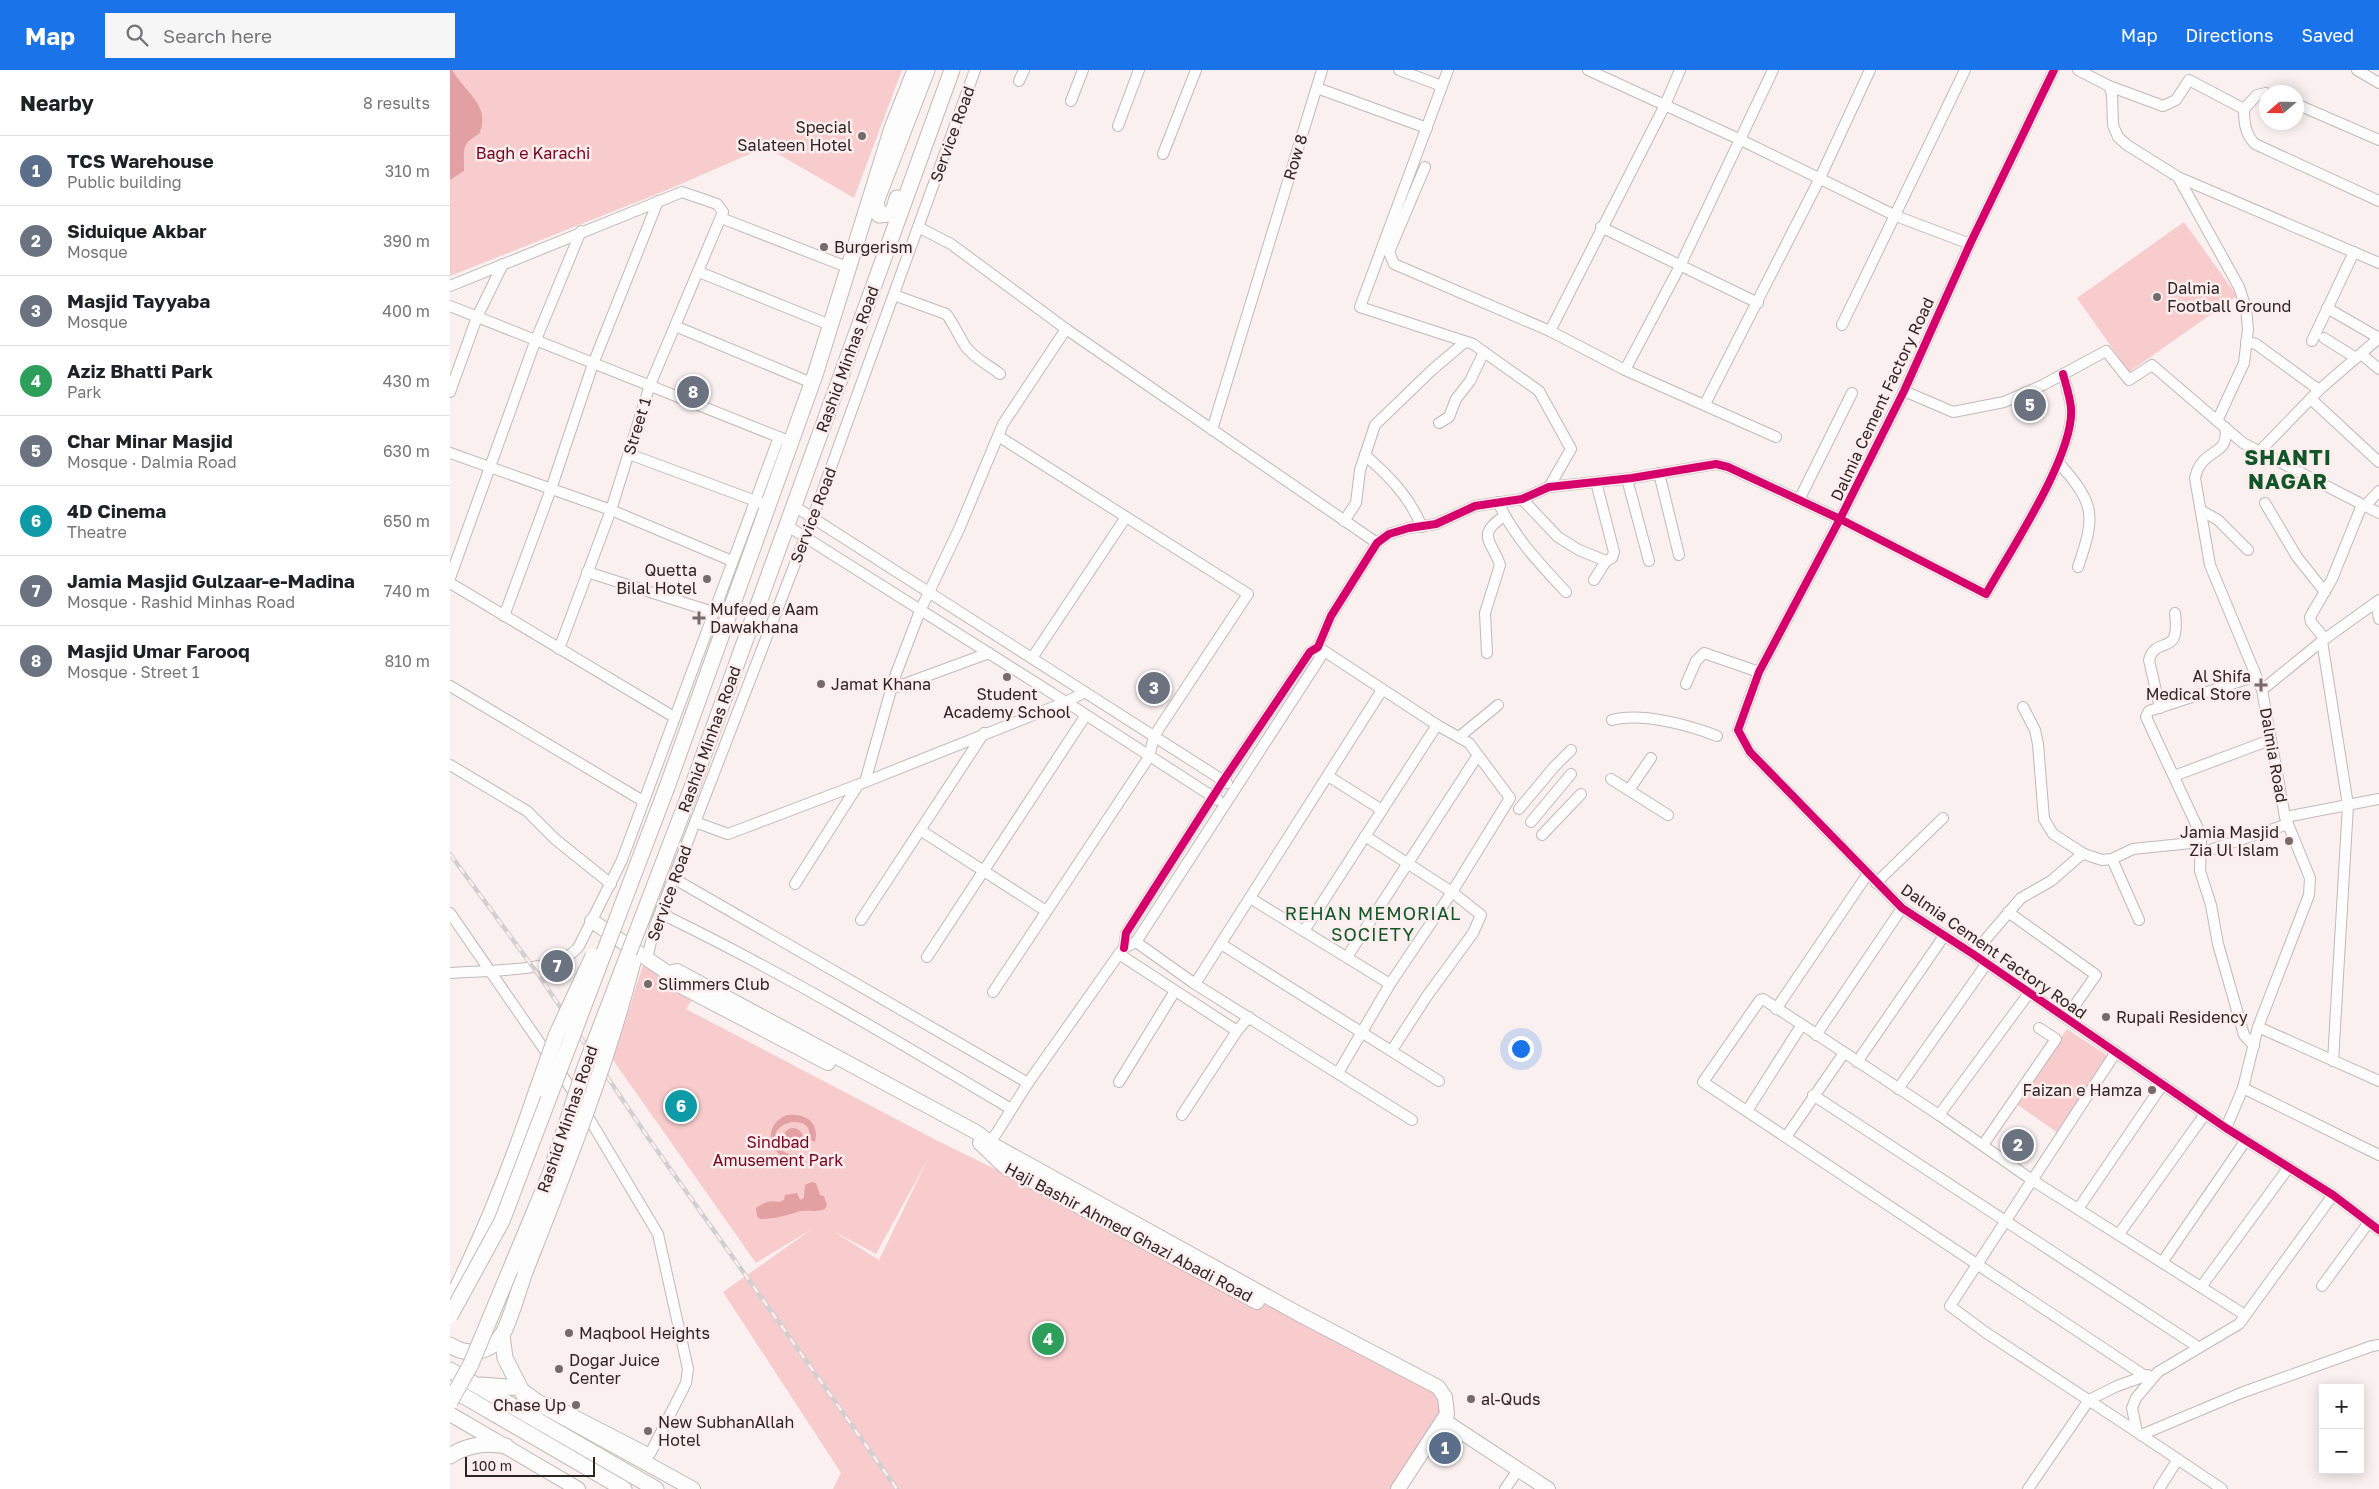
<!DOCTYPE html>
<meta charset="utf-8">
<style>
:root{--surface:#fff;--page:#f6f6f6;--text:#202124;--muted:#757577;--line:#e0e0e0;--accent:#1a73e8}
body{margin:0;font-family:"Golos Text",sans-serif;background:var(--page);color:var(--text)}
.controls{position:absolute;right:15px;bottom:15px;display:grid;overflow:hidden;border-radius:0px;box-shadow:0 2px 12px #0003}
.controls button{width:45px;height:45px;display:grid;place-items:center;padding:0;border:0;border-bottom:1px solid var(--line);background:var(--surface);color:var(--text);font:25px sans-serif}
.compass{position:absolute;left:1809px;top:15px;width:45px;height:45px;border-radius:50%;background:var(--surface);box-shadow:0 2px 12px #0003;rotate:250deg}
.scale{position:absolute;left:15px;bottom:12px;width:130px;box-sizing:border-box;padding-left:5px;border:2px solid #2d2424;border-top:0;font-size:14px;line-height:18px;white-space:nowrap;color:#2d2424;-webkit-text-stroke:4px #fdeded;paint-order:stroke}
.you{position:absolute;left:1070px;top:978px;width:18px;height:18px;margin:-12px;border:4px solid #fff;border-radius:50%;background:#1a73e8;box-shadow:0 0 0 8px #1a73e833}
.badge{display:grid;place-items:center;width:32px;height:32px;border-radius:50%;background:var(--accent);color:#fff;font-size:16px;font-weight:700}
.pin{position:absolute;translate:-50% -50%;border:2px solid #fff;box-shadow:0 1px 5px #0006}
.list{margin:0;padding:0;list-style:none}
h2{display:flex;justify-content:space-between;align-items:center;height:65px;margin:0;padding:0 20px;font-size:21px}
h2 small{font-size:16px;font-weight:400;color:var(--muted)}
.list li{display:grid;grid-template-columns:32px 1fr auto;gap:15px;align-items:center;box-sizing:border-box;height:70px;padding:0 20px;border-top:1px solid var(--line)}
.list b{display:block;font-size:19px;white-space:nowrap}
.list p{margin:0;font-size:16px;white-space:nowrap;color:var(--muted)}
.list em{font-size:16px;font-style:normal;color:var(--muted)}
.icon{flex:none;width:28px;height:28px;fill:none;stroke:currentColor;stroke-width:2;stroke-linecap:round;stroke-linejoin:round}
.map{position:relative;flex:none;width:1929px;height:1419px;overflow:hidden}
header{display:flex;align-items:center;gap:30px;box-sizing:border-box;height:70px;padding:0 25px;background:var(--accent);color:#fff}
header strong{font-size:24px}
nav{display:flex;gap:28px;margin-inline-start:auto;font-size:18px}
.search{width:350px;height:45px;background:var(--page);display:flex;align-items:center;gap:12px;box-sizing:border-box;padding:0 18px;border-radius:0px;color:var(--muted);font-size:19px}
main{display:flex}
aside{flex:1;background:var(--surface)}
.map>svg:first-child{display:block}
.green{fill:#f8cccd;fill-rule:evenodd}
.water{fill:#e3a0a3}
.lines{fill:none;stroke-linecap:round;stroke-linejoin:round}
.street-casing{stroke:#c1b8b8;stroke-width:12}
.secondary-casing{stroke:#c1b8b8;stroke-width:16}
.primary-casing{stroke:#c1b8b8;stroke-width:17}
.street{stroke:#fefdfd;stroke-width:10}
.secondary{stroke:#fefdfd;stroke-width:14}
.primary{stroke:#fefdfd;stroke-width:15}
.rail-casing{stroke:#d1cfcf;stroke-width:4.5}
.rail{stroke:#fdeded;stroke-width:2.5;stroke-dasharray:8;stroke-linecap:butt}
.primary-bridge-casing{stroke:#c1b8b8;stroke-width:17;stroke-linecap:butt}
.primary-bridge{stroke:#fefdfd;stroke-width:15}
.cycleway-casing{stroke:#fdeded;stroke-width:11}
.cycleway{stroke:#d6006c;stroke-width:8}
.poi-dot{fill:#756b6b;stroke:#fdeded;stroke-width:2}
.labels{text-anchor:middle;stroke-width:5;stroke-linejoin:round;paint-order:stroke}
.poi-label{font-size:16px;fill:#2d2424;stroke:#fdeded;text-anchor:start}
.street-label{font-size:16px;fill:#2d2424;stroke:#fdeded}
.park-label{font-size:16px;fill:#76001f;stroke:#fdeded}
.neighbourhood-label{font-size:18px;letter-spacing:1px;fill:#115628;stroke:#fdeded}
.district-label{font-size:21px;font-weight:bold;letter-spacing:1px;fill:#115628;stroke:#fdeded}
</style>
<header>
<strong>Map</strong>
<div class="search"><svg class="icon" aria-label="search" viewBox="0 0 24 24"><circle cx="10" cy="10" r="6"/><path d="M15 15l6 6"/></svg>Search here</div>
<nav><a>Map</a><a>Directions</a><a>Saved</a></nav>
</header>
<main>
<aside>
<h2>Nearby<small>8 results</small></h2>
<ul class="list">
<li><span class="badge" style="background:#5c6f8a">1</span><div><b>TCS Warehouse</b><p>Public building</p></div><em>310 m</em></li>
<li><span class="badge" style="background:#6b7280">2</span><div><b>Siduique Akbar</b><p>Mosque</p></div><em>390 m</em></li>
<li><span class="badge" style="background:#6b7280">3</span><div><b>Masjid Tayyaba</b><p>Mosque</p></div><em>400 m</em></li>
<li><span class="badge" style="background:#2e9e5b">4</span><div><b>Aziz Bhatti Park</b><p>Park</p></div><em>430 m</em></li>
<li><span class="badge" style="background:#6b7280">5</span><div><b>Char Minar Masjid</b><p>Mosque · Dalmia Road</p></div><em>630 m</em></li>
<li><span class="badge" style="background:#0f9aa8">6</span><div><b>4D Cinema</b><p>Theatre</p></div><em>650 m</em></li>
<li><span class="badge" style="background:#6b7280">7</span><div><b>Jamia Masjid Gulzaar-e-Madina</b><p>Mosque · Rashid Minhas Road</p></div><em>740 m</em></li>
<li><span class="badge" style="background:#6b7280">8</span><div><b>Masjid Umar Farooq</b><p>Mosque · Street 1</p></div><em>810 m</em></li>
</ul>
</aside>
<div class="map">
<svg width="1929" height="1419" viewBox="0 0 1929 1419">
<rect width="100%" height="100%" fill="#faf0f0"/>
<g class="green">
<path d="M0 0H452L404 128 316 77 217 120 0 206Z"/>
<path d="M1734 152 1787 226 1679 302 1627 228Z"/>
<path d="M193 895 246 923 236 939 488 1071 988 1317 993 1350 947 1419H383L391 1403 273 1222 362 1159 306 1193 163 990ZM478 1089 429 1190 383 1161 426 1184Z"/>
<path d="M1617 959 1658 986 1608 1063 1565 1033Z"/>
</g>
<g class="water">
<path d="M0 0H2C15 22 42 37 29 64 9 75 15 81 14 101L0 110Z"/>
<path d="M337 1045C355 1043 370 1052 365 1072L359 1069C366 1038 304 1054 333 1081 340 1087 348 1082 355 1087L352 1090C321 1095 308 1056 337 1045Z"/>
<circle cx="343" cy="1068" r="10"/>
<path d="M362 1112 366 1113 370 1125 374 1126 377 1135 375 1139C366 1143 356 1139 347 1142 334 1146 324 1149 310 1149L307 1146 306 1138C315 1132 319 1130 329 1132L334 1130 335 1125 347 1123 350 1130 354 1128 355 1115Z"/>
</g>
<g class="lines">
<defs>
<g id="street">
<path d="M949 0 992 16"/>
<path d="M998 0 910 237 1023 274 1034 282 1089 321 1121 379 1099 417"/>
<path d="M1138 0 1291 70 1446 146 1520 174"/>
<path d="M1604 0 1520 174 1454 321 1390 449 1309 602 1288 660 1300 682 1452 838 1523 884 1776 1058 1883 1125 1929 1160"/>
<path d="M1628 0 1659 16 1713 36 1726 30 1739 10 1794 39"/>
<path d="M1907 0 1929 13"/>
<path d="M569 11 574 0"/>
<path d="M1659 16 1662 24 1663 55 1668 67 1677 75 1728 107 1929 193"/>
<path d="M867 18 977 58"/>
<path d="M1816 23 1807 25 1794 39C1794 52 1795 64 1805 74L1929 131"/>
<path d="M621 31 633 0"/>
<path d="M1846 34 1929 70"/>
<path d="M668 56 689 0"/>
<path d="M713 84 746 0"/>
<path d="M975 97 939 182 944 194 1100 261 1175 300 1326 367"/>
<path d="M1728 107 1789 217 1796 238 1798 259 1794 293 1767 351"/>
<path d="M271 148 397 197"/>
<path d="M468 157 501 174 616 259 927 473"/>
<path d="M1151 157 1308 233"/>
<path d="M249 202 380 255"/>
<path d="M0 216 232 122 267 134 273 142 200 315 161 440 109 579"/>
<path d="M444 225 496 244C502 250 510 269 516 277 524 288 540 296 550 304"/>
<path d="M0 236 336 370"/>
<path d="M1877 238 1929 268"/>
<path d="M1392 255 1515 0"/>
<path d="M225 256 362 313"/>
<path d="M1100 261 1215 35 1230 0"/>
<path d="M1874 268 1906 288"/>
<path d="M1862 271 1904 182"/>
<path d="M1796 272 1806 274 1869 320"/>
<path d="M1911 284 1929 299"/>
<path d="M1175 300 1230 196 1323 0"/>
<path d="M1454 321 1503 342 1554 332 1593 315 1656 281 1679 310 1702 295 1793 373 1929 443"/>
<path d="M0 322 27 247 53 194"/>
<path d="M1861 329 1929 392"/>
<path d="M1255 334 1369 110 1420 0"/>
<path d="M989 353 999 347 1006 329 1020 311 1034 282"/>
<path d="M1775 357C1780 384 1758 379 1749 397 1747 400 1746 405 1745 408L1760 495 1812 620"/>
<path d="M762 360 872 0"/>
<path d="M1810 381 1869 320 1929 268"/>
<path d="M0 383 161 440 282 491"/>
<path d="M179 384 311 433"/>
<path d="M915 385C940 407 959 426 972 457"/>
<path d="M1609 393C1645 434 1646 445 1628 497"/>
<path d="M1209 403 1229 485"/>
<path d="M1177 409 1199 491"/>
<path d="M1072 429 1108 467 1129 480 1156 491 1162 488 1164 482 1146 412"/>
<path d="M1349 430 1402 323"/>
<path d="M1048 432C1064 467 1090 494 1116 522"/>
<path d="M1815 433 1847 487 1875 522"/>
<path d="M344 436 777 713"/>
<path d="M1915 436 1929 421"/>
<path d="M1752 441 1768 450 1798 480"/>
<path d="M894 451 906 433 910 400 925 355 982 300 1015 272"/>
<path d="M336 455 616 632 768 730"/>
<path d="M137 502 263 542"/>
<path d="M0 508 85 272 131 161"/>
<path d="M1144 510 1156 491"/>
<path d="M0 513 224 647"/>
<path d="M1926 532 1929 549"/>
<path d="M54 546 101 419 143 294 208 131"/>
<path d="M1875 569 1861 552 1860 547 1882 509 1912 435"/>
<path d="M1872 571 1898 735 1883 991"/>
<path d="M868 577 987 655 1019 673 1060 728 1002 822 940 914 888 1003"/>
<path d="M1037 583 1035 543 1050 495C1042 470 1025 466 1054 446"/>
<path d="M582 588 676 447"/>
<path d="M1236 614 1246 591 1254 583 1309 602"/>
<path d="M0 616 193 731"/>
<path d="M441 619 539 583"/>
<path d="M1573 637 1585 660 1588 674 1594 749 1603 764 1634 784"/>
<path d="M1710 638 1699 590C1706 564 1731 589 1725 543"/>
<path d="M1162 650C1191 642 1239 655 1267 666"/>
<path d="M1009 667 1048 635"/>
<path d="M0 695 77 741 105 769 161 814"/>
<path d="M878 706 932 740"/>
<path d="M1724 706 1820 670"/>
<path d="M1161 709 1218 745"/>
<path d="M415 712 444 609 470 541 510 457 553 354 616 259"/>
<path d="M1179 720 1201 688"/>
<path d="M1069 739 1104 697 1121 680"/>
<path d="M1835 747 1929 729"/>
<path d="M245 752 278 764 415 712 616 632 635 622"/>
<path d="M1081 752 1121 704"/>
<path d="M470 760 596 841"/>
<path d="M1092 765 1131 724"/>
<path d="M915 766 1002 822 1031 845 1023 863 977 926 942 980"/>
<path d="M1751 783 1838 754"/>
<path d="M1662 789 1689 850"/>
<path d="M223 808 578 1013"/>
<path d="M1426 813 1493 748"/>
<path d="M345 814 408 715"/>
<path d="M800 828 940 914"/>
<path d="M211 840 220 848C337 905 449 972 561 1039"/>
<path d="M1558 842 1646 905 1616 948"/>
<path d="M0 843 127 1027"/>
<path d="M411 850 534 663"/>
<path d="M854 861 987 655"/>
<path d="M686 872 745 914 962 1050"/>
<path d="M771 874 989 1011"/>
<path d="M674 878 676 863 773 711 860 582 868 577 881 546 927 473 939 464 959 458 986 454 1025 436 1072 429 1099 417 1182 408 1266 394 1278 397 1390 449 1536 524C1560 481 1625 384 1621 338 1620 327 1616 315 1613 304"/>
<path d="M669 884 787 961"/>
<path d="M1523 884 1571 828 1601 811 1631 785 1634 784 1652 790 1662 789 1683 779 1751 772"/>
<path d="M477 887 636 645"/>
<path d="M897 887 1028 685"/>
<path d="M197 888 205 856 363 447 525 0"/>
<path d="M0 903C31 900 110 904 129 876L172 790 329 367"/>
<path d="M745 914 932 620"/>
<path d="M543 922 699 687 704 666 798 524 548 366"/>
<path d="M1326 939 1417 805"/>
<path d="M1808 957 1929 1011"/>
<path d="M1366 965 1452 838"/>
<path d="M1804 976 1794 965 1768 874 1761 835 1750 801 1751 765 1696 647 1699 641 1806 606"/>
<path d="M1666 982 1500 1236 1535 1262 1687 1362"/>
<path d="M1407 992 1494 866"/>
<path d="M669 1012 725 921"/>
<path d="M1793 1018 1929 1085"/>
<path d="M1448 1019 1537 893"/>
<path d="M1363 1025 1748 1277"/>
<path d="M1297 1041 1351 956"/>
<path d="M732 1045 787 961 799 947"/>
<path d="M1489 1045 1579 923"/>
<path d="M1776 1058 1793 1018 1808 957 1859 825 1860 808 1835 747 1812 620 1872 571 1929 530"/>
<path d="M1336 1067 1394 983"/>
<path d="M1533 1075 1606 969 1589 958"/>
<path d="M536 1076 546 1064 578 1013 669 884 674 878 686 872 870 588 868 577"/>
<path d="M1628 1139 1713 1014"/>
<path d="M1669 1164 1755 1044"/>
<path d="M1713 1191 1796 1070"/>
<path d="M1872 1216 1919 1152"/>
<path d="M1751 1217 1839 1097"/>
<path d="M1695 1306 1253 1012 1310 930 1313 929 1489 1045 1582 1110 1795 1245"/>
<path d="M93 1332 109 1337 200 1384 236 1313 238 1299 208 1164 134 1040"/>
<path d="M1691 1365 1791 1323 1922 1276 1929 1275"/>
<path d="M1055 1419 1068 1400"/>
<path d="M1578 1419 1639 1330 1667 1316 1698 1305"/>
<path d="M1709 1419 1728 1389"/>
<path d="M1772 1419 1687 1362 1682 1338 1686 1328 1708 1302 1789 1254 1883 1125"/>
</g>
<g id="secondary">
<path d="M142 851 218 903 221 911 378 993"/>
<path d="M218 903 227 901 526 1062 545 1076 847 1243 988 1317 995 1327 997 1344 948 1419"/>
<path d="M530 1073 554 1096 807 1232"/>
<path d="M70 1319 98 1339 243 1419"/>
<path d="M0 1344 128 1419"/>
<path d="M993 1350 1098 1419"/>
</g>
<g id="primary">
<path d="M447 128 444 139 439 144 429 145 426 132 477 0"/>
<path d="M217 717 365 305 442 58 465 0"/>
<path d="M238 728 502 0"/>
<path d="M4 1224C37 1158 63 1091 87 1020"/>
<path d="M52 1265 55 1288 86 1349"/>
<path d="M0 1275C17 1287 40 1283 52 1265 60 1252 69 1218 75 1202"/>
<path d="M0 1300 206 1419"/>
<path d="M31 1315 70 1318"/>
<path d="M0 1318 174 1419"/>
<path d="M0 1386C16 1375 37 1372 56 1376"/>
</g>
</defs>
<use href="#street" class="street-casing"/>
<use href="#secondary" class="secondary-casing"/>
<use href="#primary" class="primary-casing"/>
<use href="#street" class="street"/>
<use href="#secondary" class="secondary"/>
<use href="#primary" class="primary"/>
<defs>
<path id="rail" d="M0 784 88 904 199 1069 447 1419"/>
</defs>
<use href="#rail" class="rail-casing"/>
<use href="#rail" class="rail"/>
<defs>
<g id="primary-bridge">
<path d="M87 1020 106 966 143 886"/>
<path d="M75 1202C115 1100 156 998 183 892"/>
<path d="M0 1246 52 1151 217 717"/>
<path d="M0 1332 21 1294 100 1104 134 1000 238 728"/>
</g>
</defs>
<use href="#primary-bridge" class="primary-bridge-casing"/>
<use href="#primary-bridge" class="primary-bridge"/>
<defs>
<g id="cycleway">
<path d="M1604 0 1520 174 1454 321 1390 449 1309 602 1288 660 1300 682 1452 838 1523 884 1776 1058 1883 1125 1929 1160"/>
<path d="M674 878 676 863 773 711 860 582 868 577 881 546 927 473 939 464 959 458 986 454 1025 436 1072 429 1099 417 1182 408 1266 394 1278 397 1390 449 1536 524C1560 481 1625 384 1621 338 1620 327 1616 315 1613 304"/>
</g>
</defs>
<use href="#cycleway" class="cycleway-casing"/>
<use href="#cycleway" class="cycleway"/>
</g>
<g class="poi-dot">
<circle cx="412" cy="66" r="5"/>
<circle cx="374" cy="177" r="5"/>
<circle cx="1707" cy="227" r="5"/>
<circle cx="257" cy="509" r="5"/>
<path d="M246.5 540.5h5v5h5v5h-5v5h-5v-5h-5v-5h5z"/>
<circle cx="557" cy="607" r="5"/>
<circle cx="371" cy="614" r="5"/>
<path d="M1808.5 607.5h5v5h5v5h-5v5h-5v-5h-5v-5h5z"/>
<circle cx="1839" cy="771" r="5"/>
<circle cx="198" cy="914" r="5"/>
<circle cx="1656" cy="947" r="5"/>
<circle cx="1702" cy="1020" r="5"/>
<circle cx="119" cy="1263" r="5"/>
<circle cx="109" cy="1299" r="5"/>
<circle cx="1021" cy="1329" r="5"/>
<circle cx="126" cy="1335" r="5"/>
<circle cx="198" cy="1361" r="5"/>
</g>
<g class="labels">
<g class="poi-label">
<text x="402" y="63" text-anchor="end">Special<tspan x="402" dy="18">Salateen Hotel</tspan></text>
<text x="384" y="183">Burgerism</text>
<text x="1717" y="224">Dalmia<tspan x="1717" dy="18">Football Ground</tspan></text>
<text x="247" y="506" text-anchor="end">Quetta<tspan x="247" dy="18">Bilal Hotel</tspan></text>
<text x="260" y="545">Mufeed e Aam<tspan x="260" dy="18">Dawakhana</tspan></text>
<text x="1801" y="612" text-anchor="end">Al Shifa<tspan x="1801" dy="18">Medical Store</tspan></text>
<text x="381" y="620">Jamat Khana</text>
<text x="557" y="630" text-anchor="middle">Student<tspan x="557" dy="18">Academy School</tspan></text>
<text x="1829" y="768" text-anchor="end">Jamia Masjid<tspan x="1829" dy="18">Zia Ul Islam</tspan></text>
<text x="208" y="920">Slimmers Club</text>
<text x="1666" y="953">Rupali Residency</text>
<text x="1692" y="1026" text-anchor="end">Faizan e Hamza</text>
<text x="129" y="1269">Maqbool Heights</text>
<text x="119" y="1296">Dogar Juice<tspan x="119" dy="18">Center</tspan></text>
<text x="1031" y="1335">al-Quds</text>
<text x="116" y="1341" text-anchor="end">Chase Up</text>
<text x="208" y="1358">New SubhanAllah<tspan x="208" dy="18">Hotel</tspan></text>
</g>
<g class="street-label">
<text transform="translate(502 64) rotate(-70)" y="6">Service Road</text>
<text transform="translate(845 87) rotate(-73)" y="6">Row 8</text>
<text transform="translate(397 289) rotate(-70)" y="6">Rashid Minhas Road</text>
<text transform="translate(1432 329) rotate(-65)" y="6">Dalmia Cement Factory Road</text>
<text transform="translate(187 356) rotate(-73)" y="6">Street 1</text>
<text transform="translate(363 445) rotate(-69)" y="6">Service Road</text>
<text transform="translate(259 669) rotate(-70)" y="6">Rashid Minhas Road</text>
<text transform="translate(1824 685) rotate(80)" y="6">Dalmia Road</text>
<text transform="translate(219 823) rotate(-70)" y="6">Service Road</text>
<text transform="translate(1544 881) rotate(35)" y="6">Dalmia Cement Factory Road</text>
<text transform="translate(117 1049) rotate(-71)" y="6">Rashid Minhas Road</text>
<text transform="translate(679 1162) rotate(28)" y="6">Haji Bashir Ahmed Ghazi Abadi Road</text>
</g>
<g class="park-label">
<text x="83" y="89">Bagh e Karachi</text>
<text x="328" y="1078">Sindbad<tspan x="328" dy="18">Amusement Park</tspan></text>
</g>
<g class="neighbourhood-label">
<text x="923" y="850">REHAN MEMORIAL<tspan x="923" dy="21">SOCIETY</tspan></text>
</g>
<g class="district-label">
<text x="1838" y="395">SHANTI<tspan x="1838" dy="24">NAGAR</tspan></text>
</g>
</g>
</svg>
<div class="controls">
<button>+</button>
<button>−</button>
</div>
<svg class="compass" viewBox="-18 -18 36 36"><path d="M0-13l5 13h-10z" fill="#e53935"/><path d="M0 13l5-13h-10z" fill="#757577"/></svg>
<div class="scale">100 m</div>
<div class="you"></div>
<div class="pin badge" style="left:995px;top:1378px;background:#5c6f8a">1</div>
<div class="pin badge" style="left:1568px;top:1075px;background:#6b7280">2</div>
<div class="pin badge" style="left:704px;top:618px;background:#6b7280">3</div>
<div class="pin badge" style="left:598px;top:1269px;background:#2e9e5b">4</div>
<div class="pin badge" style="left:1580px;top:335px;background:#6b7280">5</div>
<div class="pin badge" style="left:231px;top:1036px;background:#0f9aa8">6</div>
<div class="pin badge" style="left:107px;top:896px;background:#6b7280">7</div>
<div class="pin badge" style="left:243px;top:322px;background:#6b7280">8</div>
</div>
</main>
